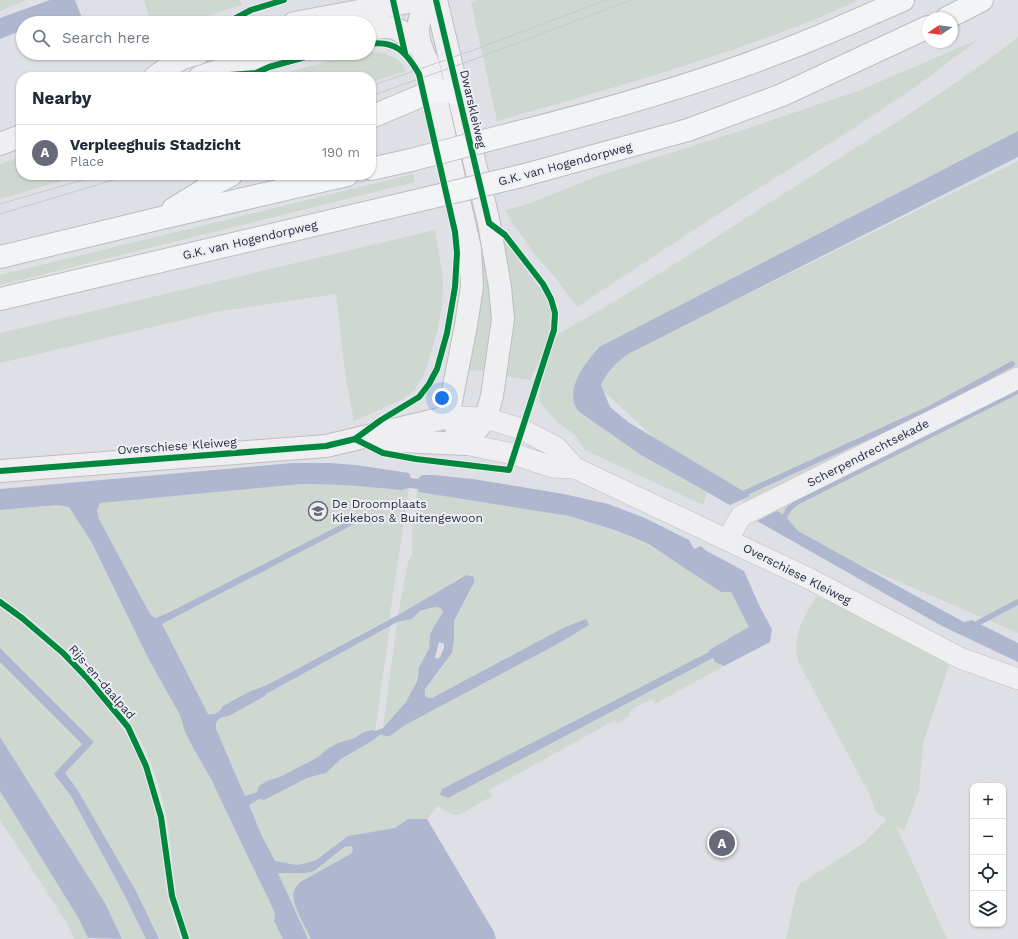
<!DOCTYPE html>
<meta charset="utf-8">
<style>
:root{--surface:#fff;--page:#f2f2f3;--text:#1f2937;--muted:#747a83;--line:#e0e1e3;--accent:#676a78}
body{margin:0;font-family:"Work Sans",sans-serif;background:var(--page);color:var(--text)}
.controls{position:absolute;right:12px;bottom:12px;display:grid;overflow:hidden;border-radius:8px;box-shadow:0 1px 3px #0004}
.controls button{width:36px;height:36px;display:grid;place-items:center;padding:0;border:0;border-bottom:1px solid var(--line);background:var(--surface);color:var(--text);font:20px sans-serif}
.compass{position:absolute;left:922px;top:12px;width:36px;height:36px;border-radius:50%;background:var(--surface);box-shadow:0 1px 3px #0004;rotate:257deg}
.you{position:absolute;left:442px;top:398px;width:14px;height:14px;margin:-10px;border:3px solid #fff;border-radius:50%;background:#1a73e8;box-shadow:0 0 0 6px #1a73e833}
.badge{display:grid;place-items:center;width:26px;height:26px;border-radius:50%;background:var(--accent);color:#fff;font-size:13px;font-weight:700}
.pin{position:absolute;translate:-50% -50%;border:2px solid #fff;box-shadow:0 1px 4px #0006}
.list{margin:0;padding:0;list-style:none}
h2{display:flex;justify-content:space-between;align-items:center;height:52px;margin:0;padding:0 16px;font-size:17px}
h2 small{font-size:13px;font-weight:400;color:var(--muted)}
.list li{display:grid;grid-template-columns:26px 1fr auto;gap:12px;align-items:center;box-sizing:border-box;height:56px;padding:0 16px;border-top:1px solid var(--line)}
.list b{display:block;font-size:15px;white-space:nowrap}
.list p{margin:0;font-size:13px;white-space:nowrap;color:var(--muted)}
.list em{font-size:13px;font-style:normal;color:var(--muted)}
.icon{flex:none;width:22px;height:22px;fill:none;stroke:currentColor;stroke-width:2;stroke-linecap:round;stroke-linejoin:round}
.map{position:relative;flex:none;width:1018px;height:939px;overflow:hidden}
.search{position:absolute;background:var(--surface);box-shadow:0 1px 3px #0004;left:16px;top:16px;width:360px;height:44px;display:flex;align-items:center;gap:10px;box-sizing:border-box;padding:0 14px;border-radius:22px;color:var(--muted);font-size:15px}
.panel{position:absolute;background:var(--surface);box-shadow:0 1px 3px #0004;left:16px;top:72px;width:360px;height:108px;border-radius:16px}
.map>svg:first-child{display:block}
.green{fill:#ced7d0}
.water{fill:#aeb7cf;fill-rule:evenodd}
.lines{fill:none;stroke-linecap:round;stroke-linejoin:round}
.stream{stroke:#aeb7cf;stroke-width:5.5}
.minor-casing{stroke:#bebec3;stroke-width:22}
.tertiary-casing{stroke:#bebec3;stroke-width:24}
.primary-casing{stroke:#bcbdc2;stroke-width:24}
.minor{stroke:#efeff1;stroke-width:21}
.tertiary{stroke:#efeff1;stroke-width:22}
.primary{stroke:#f3f4f5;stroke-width:22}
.tram{stroke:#c8c9cd;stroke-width:1}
.primary-bridge-casing{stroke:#bcbdc2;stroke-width:24;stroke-linecap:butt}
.primary-bridge{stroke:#f3f4f5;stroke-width:22}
.cycleway-casing{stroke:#eceef4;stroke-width:8}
.cycleway{stroke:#00873e;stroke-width:6}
.labels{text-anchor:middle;stroke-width:4;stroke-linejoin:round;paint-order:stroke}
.street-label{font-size:12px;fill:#272b3d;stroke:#eceef4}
.poi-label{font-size:12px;fill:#272b3d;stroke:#eceef4;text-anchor:start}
</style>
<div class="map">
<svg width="1018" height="939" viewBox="0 0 1018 939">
<rect width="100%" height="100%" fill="#dfe0e5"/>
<g class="green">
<path d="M0 0H27L0 11Z"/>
<path d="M144 0H240L242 5 184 23H151Z"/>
<path d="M477 0H858C827 16 793 28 760 40 674 71 585 96 497 121L471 2Z"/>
<path d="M1018 37V131L599 347 589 359 578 411 641 455 707 493 703 505 585 450 575 435 557 422 547 411 540 401V389L555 336C642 287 725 231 810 177 880 132 952 89 1018 37Z"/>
<path d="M979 39 917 86 848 132 718 214 577 307 558 281 535 255 511 221 505 210 528 204 598 176 743 130 858 91Z"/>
<path d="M374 52C388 54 400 57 406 71L371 82V77H274C307 66 340 57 374 52Z"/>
<path d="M21 157V175H83L0 199V164Z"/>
<path d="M1018 161V633L816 546 686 467 585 374Z"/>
<path d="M413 174 415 182 0 285V275Z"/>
<path d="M481 228 494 313 487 372 466 369 476 229Z"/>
<path d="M435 230 443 280 442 305 438 329 424 375 415 389 405 398 354 421 346 381 336 294 216 312 0 363V333Z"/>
<path d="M503 238 550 302C551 311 553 319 552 328 550 346 537 364 530 380L504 376 500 239Z"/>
<path d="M302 484 345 485 402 490 409 488 390 614 391 618 267 685 251 691 214 715 208 714 161 624 362 520 358 516 166 614 155 618 150 614 99 519C97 512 97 509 100 503L105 502Z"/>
<path d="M417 489 569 516 633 537 731 592 750 627 709 650 710 652 598 709 440 795 448 798 713 658 715 662 724 666 655 704 652 699 632 709 633 711 628 713 630 716 617 724 615 720 489 790 492 796 459 815H453L438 806 427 819H408L395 828 348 836 316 860 306 863 297 865 275 861 262 836 249 805 307 778 326 773 341 759 372 741 381 734 399 730 405 725 445 702 561 642 589 625 565 627 432 698H427L424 693 428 684 442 668 452 653 454 621 473 587 462 576 398 615 408 562 412 555V529Z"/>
<path d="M58 505 69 507 92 543 148 658 180 715 185 732 191 744 211 779 258 878 269 899 275 914V921L283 939H188C182 921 177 902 175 883 171 860 171 837 166 814 161 791 150 757 138 736 112 692 73 654 34 622 23 613 12 604 0 597V510Z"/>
<path d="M816 597 826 600 949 665 923 743 919 791 904 831 896 826 947 939H786L797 889 801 883 864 843 887 819 875 811 871 797 799 663C791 639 803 617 816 597Z"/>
<path d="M434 607C439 607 442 608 443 612L430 635 429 649 419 667 414 688 406 702 383 728 397 622 408 620 420 612Z"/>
<path d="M0 608C44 638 86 678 117 721 121 728 127 734 131 741 144 765 154 797 159 824 163 843 163 862 165 881 168 901 174 920 181 939H159L136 891 77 789 65 773 94 742 0 648Z"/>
<path d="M390 626 375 731 362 733 355 738 338 743 327 749 318 757 282 776 267 781 257 792 245 796 216 729 215 723 224 716H229L265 696 266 694Z"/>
<path d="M0 662 82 744 54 775 71 796 125 896 146 939H122L105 903 0 737Z"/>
<path d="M0 791 79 919 89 939H74L67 923 0 820Z"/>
<path d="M348 846H351L353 848 352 853 302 881 294 892 296 907 311 939H308L277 873H306L313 871Z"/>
</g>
<g class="water">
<path d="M50 0H75L84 23H23V30L0 39V18Z"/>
<path d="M1018 131V157L628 354C616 363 607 371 601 385L610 407 628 422 738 488 750 496 730 505 641 455 578 411C577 409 575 406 574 403 569 383 587 361 599 347Z"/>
<path d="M292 463H330L356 465 409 473 411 478 418 479 422 475H433L473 479 564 494 608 504 645 518 689 540 694 549 701 546 705 550 744 571 760 607 772 629 770 642 724 666 715 662 713 658 448 798 440 795 442 789 709 652V650L749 627 731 592H721L650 545 633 537 614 530 569 516 419 492 418 489 409 488 402 490 345 485 302 484 100 503 97 510 99 519 150 614 155 618 166 614 358 516 362 520 162 624 208 714C215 715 220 712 223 706L251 691 267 685 398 615 466 575 474 577V583L454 621V640L452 653 425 689V696L429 698H432L565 627 586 619 589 625 561 642 405 725 390 736H385L381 734 372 741 341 759 326 773 307 778 264 800 260 799 249 805 262 836 275 861 297 865 306 863 316 860 348 836 395 828 408 819H427L494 932 496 939H311C306 928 290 902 294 891 295 887 298 884 302 881L352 853 353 848 351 846 345 847 314 871 306 873H278L308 939H283L274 921 275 914 269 900 258 878 211 779 191 744 185 732 180 715 148 658 92 543 69 507 58 505 0 510V489ZM434 607C439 607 442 608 443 612L432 630 430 635 429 649 419 667 417 681 406 702 383 728 375 731 372 730 362 733 355 738 338 743 327 749 318 757 282 776 267 781 259 786 257 792 245 796 216 729V723C219 718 223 716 229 716L265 696 266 694 390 626 397 622 412 619 420 611ZM439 642 444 644V648L440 657 437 659 435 657Z"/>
<path d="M777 511 785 516 798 531 905 590 964 622 972 620 1018 643V662L942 626 757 521Z"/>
<path d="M0 648 94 742 65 773 77 789 136 891 159 939H146L125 896 71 796 54 774 82 744 0 662Z"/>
<path d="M0 737 105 903 122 939 88 938 79 919 0 791Z"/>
</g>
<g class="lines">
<g class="stream">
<path d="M745 493 931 408 1012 364"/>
<path d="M785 516 789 509 797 502 1018 391"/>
<path d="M978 623 1018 602"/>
</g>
<defs>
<g id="minor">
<path d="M448 417 486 418 521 429 556 447 575 468 810 579 960 658 1018 679"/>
<path d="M456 430 465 444 513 454 553 467 575 468"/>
<path d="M728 539 741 516 1018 378"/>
</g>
<g id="tertiary">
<path d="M294 23 419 0"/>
<path d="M369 29C397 23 400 30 420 47"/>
<path d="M155 77 180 59 199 53"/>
<path d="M200 77 270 53"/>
<path d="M0 144 21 136"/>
<path d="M380 440 465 444 486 418 492 396 503 319 500 287 489 223 436 0"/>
<path d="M0 471 326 446 448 417 466 325 472 286 470 249 428 63C416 39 412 21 432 0"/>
</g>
<g id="primary">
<path d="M947 18 982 0"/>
<path d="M371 117 435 90 458 93"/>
<path d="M511 134C598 112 685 88 769 56 814 40 859 19 903 0"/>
<path d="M371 169 411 160"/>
<path d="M521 176 688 130 782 95 928 27"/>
<path d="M173 209 212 185 231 175"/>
<path d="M0 257 157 219 347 175"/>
<path d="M0 299 420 200"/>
</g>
</defs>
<use href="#minor" class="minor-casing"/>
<use href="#tertiary" class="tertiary-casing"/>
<use href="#primary" class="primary-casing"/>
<use href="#minor" class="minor"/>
<use href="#tertiary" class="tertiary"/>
<use href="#primary" class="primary"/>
<g class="tram">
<path d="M371 86 471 51 606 0"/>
<path d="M371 96 475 59 631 0"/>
<path d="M0 204 100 175"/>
<path d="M0 214 130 175"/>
</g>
<defs>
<g id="primary-bridge">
<path d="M411 160 511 134"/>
<path d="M420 200 521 176"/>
</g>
</defs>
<use href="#primary-bridge" class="primary-bridge-casing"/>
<use href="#primary-bridge" class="primary-bridge"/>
<defs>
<g id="cycleway">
<path d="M393 0 405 53"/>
<path d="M221 23 234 19 251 10 284 0"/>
<path d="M203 77 256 73 269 67 320 53"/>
<path d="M355 439 383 453 416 459 509 470 554 330 555 313 551 299 543 284 505 235 489 223 436 0"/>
<path d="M0 471 326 446 355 439 381 420 419 397 429 384 437 369 447 333 455 287 457 253 455 232 419 74C407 53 396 40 369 44"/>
<path d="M0 602 22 618 63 653 88 679 128 727 146 766 161 817 172 896 186 939"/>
</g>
</defs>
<use href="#cycleway" class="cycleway-casing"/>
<use href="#cycleway" class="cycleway"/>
</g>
<defs>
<symbol id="school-ring" viewBox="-11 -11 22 22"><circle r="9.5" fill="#eceef4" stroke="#676a78" stroke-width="1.5"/><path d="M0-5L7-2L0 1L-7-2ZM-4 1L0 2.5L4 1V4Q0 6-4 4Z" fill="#676a78"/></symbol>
</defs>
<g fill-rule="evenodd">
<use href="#school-ring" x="307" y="500" width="22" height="22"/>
</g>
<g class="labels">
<g class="street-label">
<text transform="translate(473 109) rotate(77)" y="4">Dwarskleiweg</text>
<text transform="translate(565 164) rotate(-15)" y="4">G.K. van Hogendorpweg</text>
<text transform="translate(250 240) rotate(-13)" y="4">G.K. van Hogendorpweg</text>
<text transform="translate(177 446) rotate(-4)" y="4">Overschiese Kleiweg</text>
<text transform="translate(868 453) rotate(-27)" y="4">Scherpendrechtsekade</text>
<text transform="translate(797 574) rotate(27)" y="4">Overschiese Kleiweg</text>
<text transform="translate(102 682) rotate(49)" y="4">Rijs-en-daalpad</text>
</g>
<g class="poi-label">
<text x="332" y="508">De Droomplaats<tspan x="332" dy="14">Kiekebos &amp; Buitengewoon</tspan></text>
</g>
</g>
</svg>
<div class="controls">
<button>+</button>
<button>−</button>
<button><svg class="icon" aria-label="locate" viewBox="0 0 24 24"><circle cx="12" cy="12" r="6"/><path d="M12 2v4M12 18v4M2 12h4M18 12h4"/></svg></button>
<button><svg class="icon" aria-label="layers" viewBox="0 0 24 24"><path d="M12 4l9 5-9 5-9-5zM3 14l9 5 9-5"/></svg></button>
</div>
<svg class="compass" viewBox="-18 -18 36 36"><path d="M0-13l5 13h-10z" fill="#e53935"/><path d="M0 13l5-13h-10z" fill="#747a83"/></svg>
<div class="you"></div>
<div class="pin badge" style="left:722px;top:843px">A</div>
<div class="search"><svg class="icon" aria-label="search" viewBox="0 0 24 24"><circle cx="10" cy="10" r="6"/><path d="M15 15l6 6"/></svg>Search here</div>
<section class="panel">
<h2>Nearby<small></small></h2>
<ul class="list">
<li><span class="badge">A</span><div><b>Verpleeghuis Stadzicht</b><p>Place</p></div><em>190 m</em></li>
</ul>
</section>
</div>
